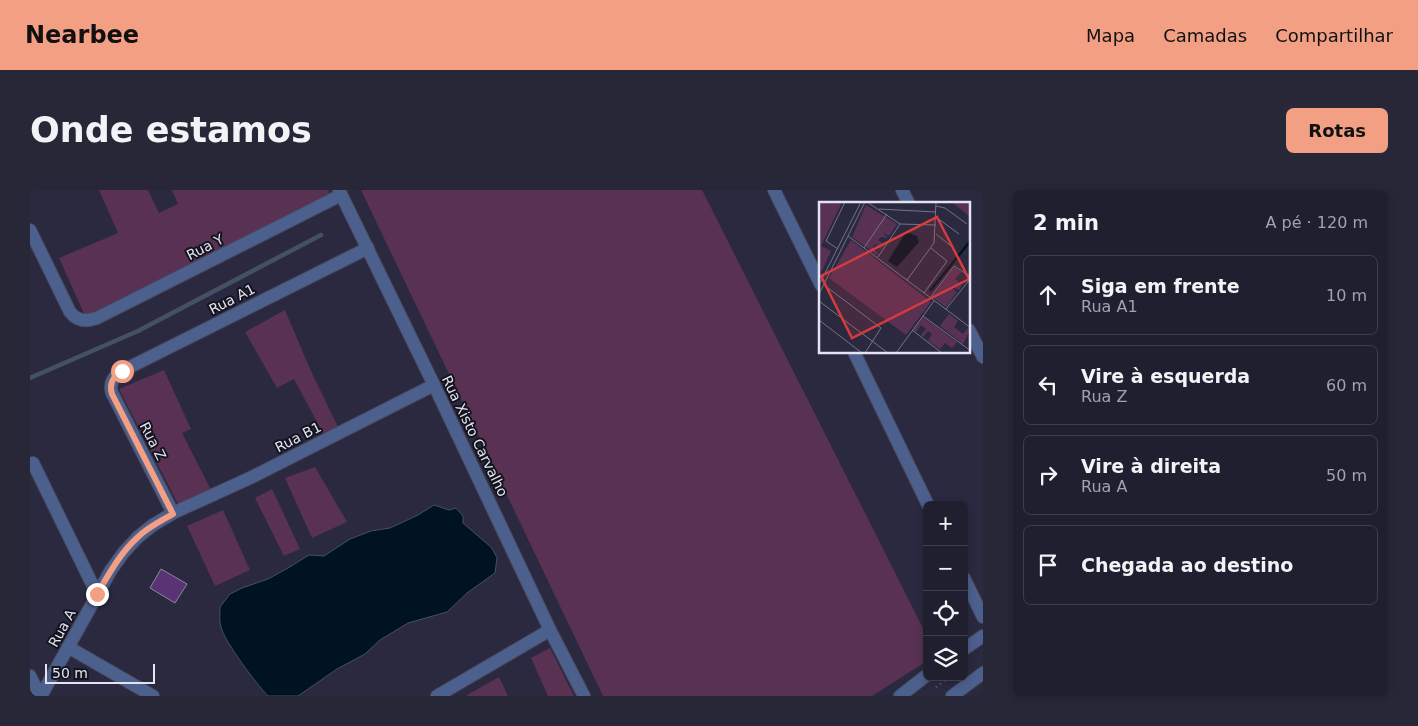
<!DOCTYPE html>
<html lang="pt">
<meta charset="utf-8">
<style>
:root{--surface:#201f30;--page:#282738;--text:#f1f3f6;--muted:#a2a2ab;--line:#3d3d4c;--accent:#f39f84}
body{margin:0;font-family:"DejaVu Sans",sans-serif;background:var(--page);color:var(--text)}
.controls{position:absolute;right:15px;bottom:15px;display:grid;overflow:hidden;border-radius:8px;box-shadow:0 2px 8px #0003}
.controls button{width:45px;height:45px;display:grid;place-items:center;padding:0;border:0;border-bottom:1px solid var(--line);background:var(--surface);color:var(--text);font:25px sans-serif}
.scale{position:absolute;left:15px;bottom:12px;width:110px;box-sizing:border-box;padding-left:5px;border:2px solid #e3e3f2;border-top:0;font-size:14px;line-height:18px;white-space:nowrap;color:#e3e3f2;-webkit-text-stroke:4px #14141e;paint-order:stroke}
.stop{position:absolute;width:15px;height:15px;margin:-11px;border:4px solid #f39f84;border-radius:50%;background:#fff}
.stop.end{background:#f39f84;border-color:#fff;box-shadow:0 1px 5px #0008}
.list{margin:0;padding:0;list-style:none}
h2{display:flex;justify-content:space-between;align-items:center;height:65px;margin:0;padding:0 20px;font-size:21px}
h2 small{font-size:16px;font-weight:400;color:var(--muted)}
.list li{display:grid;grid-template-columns:32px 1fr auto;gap:15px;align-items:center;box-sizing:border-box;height:80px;margin:0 10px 10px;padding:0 10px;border:1px solid var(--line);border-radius:8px}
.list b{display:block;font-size:19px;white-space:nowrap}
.list p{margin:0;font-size:16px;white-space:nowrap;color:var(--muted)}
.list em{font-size:16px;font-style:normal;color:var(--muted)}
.icon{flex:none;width:28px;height:28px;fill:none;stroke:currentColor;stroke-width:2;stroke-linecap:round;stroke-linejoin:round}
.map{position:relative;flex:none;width:953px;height:506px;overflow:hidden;border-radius:8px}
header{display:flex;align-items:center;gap:30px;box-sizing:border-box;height:70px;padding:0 25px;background:var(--accent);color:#111}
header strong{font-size:24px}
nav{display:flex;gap:28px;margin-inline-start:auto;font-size:18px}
.intro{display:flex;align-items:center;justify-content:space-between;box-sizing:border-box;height:120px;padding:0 30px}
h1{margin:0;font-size:35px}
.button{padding:12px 22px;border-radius:8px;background:var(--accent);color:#111;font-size:18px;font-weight:700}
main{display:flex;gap:30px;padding:0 30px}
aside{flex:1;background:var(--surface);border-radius:8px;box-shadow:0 2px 8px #0003}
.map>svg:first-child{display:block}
.green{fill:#583153}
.water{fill:#001323;stroke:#445161}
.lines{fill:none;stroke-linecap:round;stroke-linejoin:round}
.stream{stroke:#445161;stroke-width:4.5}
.building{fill:#593373;stroke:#92849d}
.minor-casing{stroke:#48475c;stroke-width:14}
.tertiary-casing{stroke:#48475c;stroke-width:14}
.path{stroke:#646277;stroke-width:2.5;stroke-dasharray:1 4;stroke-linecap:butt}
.minor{stroke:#4c608e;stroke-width:12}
.tertiary{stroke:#4c608e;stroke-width:12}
.route{stroke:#f39f84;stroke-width:6}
.labels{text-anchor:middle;stroke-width:4;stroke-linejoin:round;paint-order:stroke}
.street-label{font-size:14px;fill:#e3e3f2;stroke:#14141e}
.inset-river{fill:none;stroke:#001323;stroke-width:2.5}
.inset-road{fill:none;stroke:#757387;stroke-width:1}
.view{fill:#d73b3c;fill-opacity:0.15;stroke:#d73b3c;stroke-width:2.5}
.inset-edge{fill:none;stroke:#e3e3f2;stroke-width:2.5}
</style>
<header>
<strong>Nearbee</strong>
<nav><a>Mapa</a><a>Camadas</a><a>Compartilhar</a></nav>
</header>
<div class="intro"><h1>Onde estamos</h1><a class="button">Rotas</a></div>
<main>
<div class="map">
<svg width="953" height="506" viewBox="0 0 953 506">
<rect width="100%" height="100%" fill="#2b2940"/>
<g class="green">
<path d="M69 0H118L129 23 148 14 142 0H298L301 6 56 128 29 68 88 43Z"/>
<path d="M331 0H672L897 446V471L842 506H573Z"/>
<path d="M255 120 280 179 309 239 294 245 264 189 247 198 215 142Z"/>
<path d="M134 180 161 239 152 243 181 300 148 314 89 199Z"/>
<path d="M285 277 317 332 282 348 255 288Z"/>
<path d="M242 299 270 359 254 366 225 308Z"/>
<path d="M193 320 220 380 185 396 157 336Z"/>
<path d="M520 458 544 506H518L501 468Z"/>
<path d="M469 487 478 506H438L437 505Z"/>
</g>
<path class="water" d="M404 315 419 320 426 318 433 326V333L462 358 467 368 465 383 437 403 417 422 378 433 350 450 335 464 307 479 268 506H238C227 495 194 451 191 437 189 431 190 423 190 417L200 404 212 398 238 389 258 378 279 365 294 366 320 349 341 341 360 338 388 325Z"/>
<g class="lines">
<path class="stream" d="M0 188 108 141 291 45"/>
</g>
<path class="building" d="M131 379 157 394 145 413 120 398Z"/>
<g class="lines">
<defs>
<g id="minor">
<path d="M744 0 791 95"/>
<path d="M872 0 879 14"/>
<path d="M0 40 40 122C47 131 56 132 67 128L311 5"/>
<path d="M939 140 953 167"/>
<path d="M824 162 898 315"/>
<path d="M404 195 520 440 554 506"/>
<path d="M3 273 67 404"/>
<path d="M143 323 82 203C79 194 83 186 92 181L338 58"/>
<path d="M934 388 953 427"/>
<path d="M38 457 123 506"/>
<path d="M934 459 953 446"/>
<path d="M0 486 10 506"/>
<path d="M407 506 520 440"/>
<path d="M870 506 897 485"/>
<path d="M922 506 953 483"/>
</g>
<path id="tertiary" d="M11 506 81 380 94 362 108 347 123 335 143 323 220 288 404 195 309 0"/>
</defs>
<use href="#minor" class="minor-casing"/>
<use href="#tertiary" class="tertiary-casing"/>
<path class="path" d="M906 497 919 487"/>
<use href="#minor" class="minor"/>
<use href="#tertiary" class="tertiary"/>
</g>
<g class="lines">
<path class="route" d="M67 404C79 384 90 363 108 347 118 337 131 331 143 324L82 204C79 194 83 186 92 181"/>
</g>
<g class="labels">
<g class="street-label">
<text transform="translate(175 57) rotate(-27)" y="5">Rua Y</text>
<text transform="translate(202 109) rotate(-27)" y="5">Rua A1</text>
<text transform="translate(445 246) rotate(64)" y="5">Rua Xisto Carvalho</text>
<text transform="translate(268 247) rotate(-27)" y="5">Rua B1</text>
<text transform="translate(123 251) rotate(63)" y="5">Rua Z</text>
<text transform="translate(32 438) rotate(-61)" y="5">Rua A</text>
</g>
</g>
<g transform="translate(789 12)">
<rect width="151" height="151" fill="#2b2940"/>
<path d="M0 0H23L2 44 12 49 3 69 0 68ZM133 0H151V15ZM47 3 78 22 70 34 64 30 69 36 62 35 59 38 65 42 62 47 56 42 54 46 59 51 58 53 33 35ZM32 38 112 100 87 133 10 76ZM135 65 142 70 136 77 143 83 140 88 131 84 138 90 127 105 113 95ZM130 112 139 119 135 125 144 132 149 126 151 128 144 142 121 124ZM104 115 138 140 133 146 126 141 121 147 109 139 113 132 109 129 104 135 102 133 107 127 102 123 97 130 94 128Z" fill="#583153"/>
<path d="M87 30 98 34 100 40 78 65 69 59Z" fill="#001323"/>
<path class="inset-river" d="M111 89 152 38"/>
<path class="inset-road" d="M48 0 81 22 117 23M117 4 126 6 148 22M60 7 117 10M117 15 140 32M117 32 132 44M29 34 152 126M45 46 68 12M19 47 7 39 26 0M59 55 81 22M88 78 115 41 117 0M0 83 42 0M5 83 62 126 46 151M105 91 128 59 112 46M0 92 46 0M111 96 135 64 152 75M0 99 69 151M127 107 152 76M104 114 152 149M0 118 43 151M93 128 123 151M77 151 115 99"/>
<path class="view" d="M118 15 150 77 33 136 2 74Z"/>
<rect width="151" height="151" class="inset-edge"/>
</g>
</svg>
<div class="controls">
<button>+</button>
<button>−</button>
<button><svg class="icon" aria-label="locate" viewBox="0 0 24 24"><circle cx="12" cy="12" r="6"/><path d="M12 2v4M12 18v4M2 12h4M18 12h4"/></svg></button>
<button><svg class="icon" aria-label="layers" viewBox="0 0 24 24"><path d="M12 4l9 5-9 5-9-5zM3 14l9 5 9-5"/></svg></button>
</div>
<div class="scale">50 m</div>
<div class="stop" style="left:92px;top:181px"></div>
<div class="stop end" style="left:67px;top:404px"></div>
</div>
<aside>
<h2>2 min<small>A pé · 120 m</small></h2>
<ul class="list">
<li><svg class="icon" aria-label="ahead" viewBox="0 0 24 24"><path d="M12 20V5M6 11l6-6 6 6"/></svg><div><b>Siga em frente</b><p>Rua A1</p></div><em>10 m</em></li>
<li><svg class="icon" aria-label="left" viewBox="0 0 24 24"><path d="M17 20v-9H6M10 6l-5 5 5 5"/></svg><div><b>Vire à esquerda</b><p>Rua Z</p></div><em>60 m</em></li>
<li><svg class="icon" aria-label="right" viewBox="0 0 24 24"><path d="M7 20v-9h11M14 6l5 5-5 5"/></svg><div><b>Vire à direita</b><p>Rua A</p></div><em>50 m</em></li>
<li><svg class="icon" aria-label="arrive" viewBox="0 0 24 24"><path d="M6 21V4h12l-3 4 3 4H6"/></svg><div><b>Chegada ao destino</b></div></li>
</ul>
</aside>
</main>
